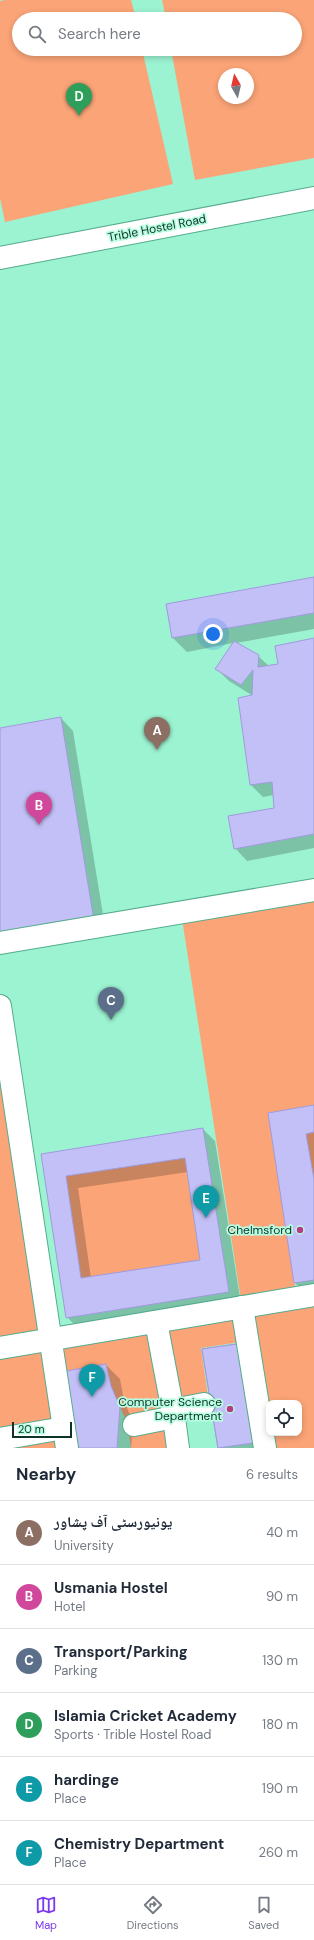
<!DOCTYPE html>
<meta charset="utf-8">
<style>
:root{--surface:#fff;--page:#f6f6f7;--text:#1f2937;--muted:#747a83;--line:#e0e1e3;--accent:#7c3aed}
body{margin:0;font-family:"DM Sans","Noto Naskh Arabic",sans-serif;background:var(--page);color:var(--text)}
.controls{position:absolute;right:12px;bottom:12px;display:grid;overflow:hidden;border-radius:8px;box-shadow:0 2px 6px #0003}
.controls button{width:36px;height:36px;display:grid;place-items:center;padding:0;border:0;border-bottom:1px solid var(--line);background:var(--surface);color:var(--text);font:20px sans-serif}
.compass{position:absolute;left:218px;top:68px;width:36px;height:36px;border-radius:50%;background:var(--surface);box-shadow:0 2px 6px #0003;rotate:352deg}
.scale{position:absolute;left:12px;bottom:10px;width:60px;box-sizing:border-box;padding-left:4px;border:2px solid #0e3427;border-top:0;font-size:11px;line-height:14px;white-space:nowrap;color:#0e3427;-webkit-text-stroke:3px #b8fde1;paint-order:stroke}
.you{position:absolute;left:213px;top:634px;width:14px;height:14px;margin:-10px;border:3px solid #fff;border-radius:50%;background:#1a73e8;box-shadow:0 0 0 6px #1a73e833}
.badge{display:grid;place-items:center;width:26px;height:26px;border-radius:50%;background:var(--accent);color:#fff;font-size:13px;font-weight:700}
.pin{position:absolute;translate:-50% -33px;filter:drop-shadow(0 1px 2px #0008)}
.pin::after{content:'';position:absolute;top:21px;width:14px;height:12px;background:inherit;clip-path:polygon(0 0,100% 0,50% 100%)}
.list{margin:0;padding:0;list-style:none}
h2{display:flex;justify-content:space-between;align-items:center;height:52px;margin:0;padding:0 16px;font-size:17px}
h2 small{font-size:13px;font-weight:400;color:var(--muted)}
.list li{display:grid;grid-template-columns:26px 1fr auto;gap:12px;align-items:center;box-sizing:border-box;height:64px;padding:0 16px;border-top:1px solid var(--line)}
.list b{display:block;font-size:15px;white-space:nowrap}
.list p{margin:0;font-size:13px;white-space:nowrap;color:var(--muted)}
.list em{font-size:13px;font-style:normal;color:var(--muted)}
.icon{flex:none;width:22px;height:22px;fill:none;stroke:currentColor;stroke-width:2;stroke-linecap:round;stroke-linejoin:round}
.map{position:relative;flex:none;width:314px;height:1448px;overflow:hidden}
.search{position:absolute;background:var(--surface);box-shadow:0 2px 6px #0003;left:12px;right:12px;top:12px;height:44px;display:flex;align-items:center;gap:10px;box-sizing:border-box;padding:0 14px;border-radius:22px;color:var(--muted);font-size:15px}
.sheet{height:436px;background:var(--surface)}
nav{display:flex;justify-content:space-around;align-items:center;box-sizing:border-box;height:56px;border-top:1px solid var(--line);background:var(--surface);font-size:11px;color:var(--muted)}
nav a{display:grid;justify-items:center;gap:2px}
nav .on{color:var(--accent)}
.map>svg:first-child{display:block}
.green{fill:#faa477;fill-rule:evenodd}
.shadow{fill:#0003;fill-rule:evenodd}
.building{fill:#c3c0f7;stroke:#a09add;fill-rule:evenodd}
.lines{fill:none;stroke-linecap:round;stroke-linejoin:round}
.minor-casing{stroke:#55ac8d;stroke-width:24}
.minor{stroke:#fff;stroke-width:22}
.poi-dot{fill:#b83985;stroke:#b8fde1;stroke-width:1.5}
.labels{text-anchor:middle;stroke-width:3.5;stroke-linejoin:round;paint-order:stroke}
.street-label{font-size:12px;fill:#0e3427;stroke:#b8fde1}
.poi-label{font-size:12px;fill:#0e3427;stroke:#b8fde1;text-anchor:end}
</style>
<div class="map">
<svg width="314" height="1448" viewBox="0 0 314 1448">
<rect width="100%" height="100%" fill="#9cf3d1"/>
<g class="green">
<path d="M5 0H131L136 19H19V49H142L173 184 5 222 0 198V1Z"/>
<path d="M162 0H314V158L195 180 171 49H295V19H166ZM224 74H248V98H224Z"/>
<path d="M314 890V1105L268 1113 297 1298 314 1295V1448H266L247 1341 201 1348 209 1403 125 1418 111 1386 106 1364 56 1373 67 1448H0V1006L51 1340 242 1307 181 912ZM269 1403H299V1433H269Z"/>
<path d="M314 1132V1179L306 1134Z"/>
<path d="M185 1158 200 1260 81 1278 66 1176Z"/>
<path d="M174 1418 178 1448H131L128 1427Z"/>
</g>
<g class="shadow">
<path d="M314 578V629L236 643 258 656 269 666 280 665 314 639V848L247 861 235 848 276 808 274 795 263 797 251 785 239 698 253 696 229 681 217 669 233 643 187 652 173 638 167 605Z"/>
<path d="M61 718 73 731 106 933 0 950V729Z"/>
<path d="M314 1106V1294L307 1295 295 1283 269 1114Z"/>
<path d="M203 1129 215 1141 241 1304 79 1329 67 1317 42 1155ZM188 1172 201 1261 91 1278 78 1188Z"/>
<path d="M237 1345 265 1448H219L203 1350Z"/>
<path d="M106 1365 120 1379 124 1401 133 1422 131 1448H76Z"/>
</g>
<g class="building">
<path d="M314 577V613L172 638 166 604Z"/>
<path d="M314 638V834L234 849 228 816 274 808 272 782 250 785 238 698 252 695 253 670 241 685 215 669 234 641 259 655 258 667 278 664 275 646Z"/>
<path d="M61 717 94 921 0 936V728Z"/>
<path d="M314 1105V1132L306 1134 314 1179V1280L294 1283 268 1113Z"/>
<path d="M203 1128 229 1292 66 1318 41 1154ZM185 1158 200 1260 81 1278 66 1176Z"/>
<path d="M237 1344 253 1443 218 1448 202 1349Z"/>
<path d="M237 1344 253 1443 218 1448 202 1349Z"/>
<path d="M106 1364 111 1386 120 1407 117 1448H75L66 1371Z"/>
</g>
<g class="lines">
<defs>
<g id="minor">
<path d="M0 258 314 198"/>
<path d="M0 943 314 890"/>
<path d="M0 1006 67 1448"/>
<path d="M242 1307 265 1448"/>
<path d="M0 1348 314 1295"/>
<path d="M134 1425 174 1417 156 1322"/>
<path d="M0 1439 64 1428"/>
<path d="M178 1448 173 1410 204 1404"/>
</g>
</defs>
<use href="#minor" class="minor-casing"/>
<use href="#minor" class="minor"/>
</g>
<g class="poi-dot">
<circle cx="300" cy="1230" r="4"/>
<circle cx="230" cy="1409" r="4"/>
</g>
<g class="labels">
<g class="street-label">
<text transform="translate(157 228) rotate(-11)" y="4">Trible Hostel Road</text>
</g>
<g class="poi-label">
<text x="292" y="1234">Chelmsford</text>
<text x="222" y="1406">Computer Science<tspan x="222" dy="14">Department</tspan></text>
</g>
</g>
</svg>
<div class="controls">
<button><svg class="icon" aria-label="locate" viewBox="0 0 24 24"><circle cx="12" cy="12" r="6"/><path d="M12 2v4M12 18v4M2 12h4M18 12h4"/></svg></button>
</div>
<svg class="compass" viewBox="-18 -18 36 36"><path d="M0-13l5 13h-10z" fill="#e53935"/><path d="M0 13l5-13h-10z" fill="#747a83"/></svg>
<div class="scale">20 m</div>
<div class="you"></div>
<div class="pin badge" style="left:157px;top:750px;background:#8d6e63">A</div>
<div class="pin badge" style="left:39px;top:825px;background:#d1479c">B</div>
<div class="pin badge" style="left:111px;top:1020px;background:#5c6f8a">C</div>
<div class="pin badge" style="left:79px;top:116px;background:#2e9e5b">D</div>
<div class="pin badge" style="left:206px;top:1218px;background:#0f9aa8">E</div>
<div class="pin badge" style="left:92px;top:1397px;background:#0f9aa8">F</div>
<div class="search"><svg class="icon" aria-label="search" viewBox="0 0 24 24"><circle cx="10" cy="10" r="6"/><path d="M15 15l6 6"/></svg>Search here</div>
</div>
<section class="sheet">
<h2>Nearby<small>6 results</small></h2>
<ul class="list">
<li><span class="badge" style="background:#8d6e63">A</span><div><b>یونیورسٹی آف پشاور</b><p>University</p></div><em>40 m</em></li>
<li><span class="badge" style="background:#d1479c">B</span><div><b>Usmania Hostel</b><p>Hotel</p></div><em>90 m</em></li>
<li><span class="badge" style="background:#5c6f8a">C</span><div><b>Transport/Parking</b><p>Parking</p></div><em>130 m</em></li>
<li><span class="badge" style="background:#2e9e5b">D</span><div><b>Islamia Cricket Academy</b><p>Sports · Trible Hostel Road</p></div><em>180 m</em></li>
<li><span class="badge" style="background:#0f9aa8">E</span><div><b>hardinge</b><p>Place</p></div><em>190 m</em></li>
<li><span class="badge" style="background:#0f9aa8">F</span><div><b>Chemistry Department</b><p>Place</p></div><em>260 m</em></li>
</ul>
</section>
<nav>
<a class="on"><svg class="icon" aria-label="map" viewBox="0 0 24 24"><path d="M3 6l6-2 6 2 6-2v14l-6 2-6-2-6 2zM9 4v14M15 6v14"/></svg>Map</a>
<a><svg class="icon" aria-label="directions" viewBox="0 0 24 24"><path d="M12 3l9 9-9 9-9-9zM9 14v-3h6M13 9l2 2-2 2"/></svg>Directions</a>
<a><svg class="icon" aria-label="saved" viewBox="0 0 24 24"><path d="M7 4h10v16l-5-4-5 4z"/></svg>Saved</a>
</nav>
